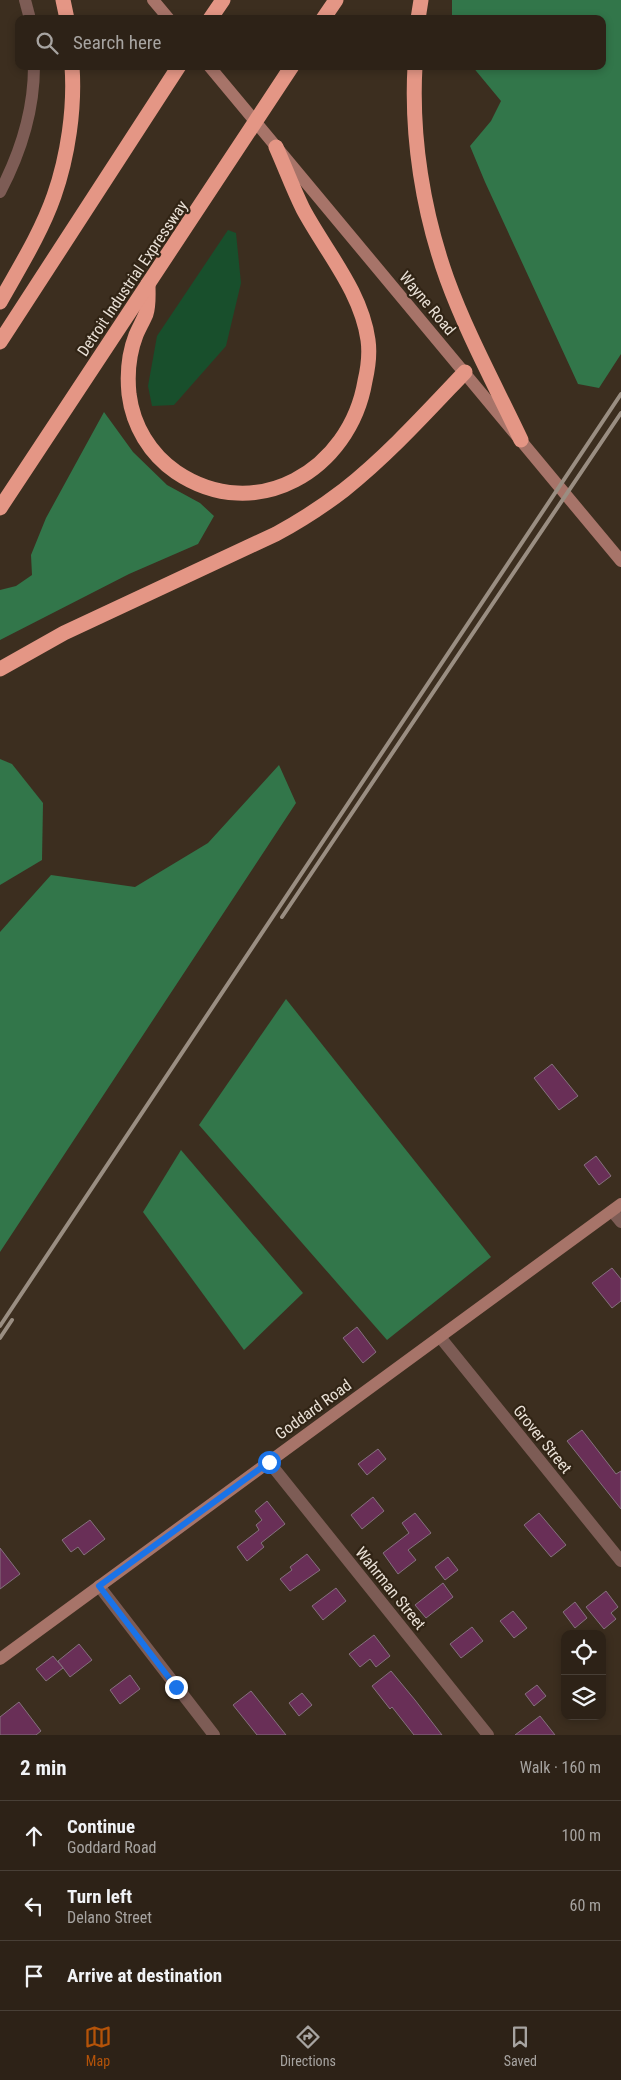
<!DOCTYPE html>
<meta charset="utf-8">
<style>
:root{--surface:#2d2217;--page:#352a20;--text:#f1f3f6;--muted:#a7a4a1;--line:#483f36;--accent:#b45309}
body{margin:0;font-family:"Roboto Condensed",sans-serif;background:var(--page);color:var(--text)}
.controls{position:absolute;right:15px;bottom:15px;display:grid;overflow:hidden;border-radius:10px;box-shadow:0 2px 8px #0003}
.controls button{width:45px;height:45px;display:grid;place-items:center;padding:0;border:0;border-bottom:1px solid var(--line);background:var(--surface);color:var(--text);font:25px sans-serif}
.stop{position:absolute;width:15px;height:15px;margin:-11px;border:4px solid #1a73e8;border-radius:50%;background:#fff}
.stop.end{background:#1a73e8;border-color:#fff;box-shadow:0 1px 5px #0008}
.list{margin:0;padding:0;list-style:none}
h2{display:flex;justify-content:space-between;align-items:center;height:65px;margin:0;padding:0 20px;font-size:21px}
h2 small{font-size:16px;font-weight:400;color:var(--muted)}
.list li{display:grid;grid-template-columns:32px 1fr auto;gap:15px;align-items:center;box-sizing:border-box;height:70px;padding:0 20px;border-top:1px solid var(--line)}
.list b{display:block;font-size:19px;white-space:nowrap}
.list p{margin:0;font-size:16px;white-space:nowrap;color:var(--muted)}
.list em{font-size:16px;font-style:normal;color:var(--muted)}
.icon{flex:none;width:28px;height:28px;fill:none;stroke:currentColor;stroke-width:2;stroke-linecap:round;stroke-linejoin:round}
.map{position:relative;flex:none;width:621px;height:1735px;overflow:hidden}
.search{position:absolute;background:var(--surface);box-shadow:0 2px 8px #0003;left:15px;right:15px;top:15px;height:55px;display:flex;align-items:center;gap:12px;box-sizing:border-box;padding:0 18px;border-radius:10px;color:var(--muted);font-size:19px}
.sheet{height:275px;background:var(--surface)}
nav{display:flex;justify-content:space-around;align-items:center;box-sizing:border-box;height:70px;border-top:1px solid var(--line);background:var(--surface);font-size:14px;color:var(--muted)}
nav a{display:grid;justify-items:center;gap:2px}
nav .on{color:var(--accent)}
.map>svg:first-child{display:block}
.green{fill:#184f2c}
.forest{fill:#32764a}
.building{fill:#692f57;stroke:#85717e}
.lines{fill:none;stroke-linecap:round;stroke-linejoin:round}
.minor{stroke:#7d5c55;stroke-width:12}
.tertiary{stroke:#7d5c55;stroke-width:12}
.secondary{stroke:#a77469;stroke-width:12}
.motorway{stroke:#e49685;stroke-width:15}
.rail{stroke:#9a8e82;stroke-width:4}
.route{stroke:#1a73e8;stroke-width:6}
.labels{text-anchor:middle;stroke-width:4.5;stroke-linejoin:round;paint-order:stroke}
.street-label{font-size:16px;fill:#e9e0d6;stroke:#312415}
</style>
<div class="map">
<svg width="621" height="1735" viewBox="0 0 621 1735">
<rect width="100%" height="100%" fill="#3c2e1f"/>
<path class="green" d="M228 230 236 233 241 283 226 346 174 405 152 406 148 386 157 336Z"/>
<g class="forest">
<path d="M452 0H621V354L599 388 578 384 485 182 470 146 491 121 501 101 472 66H602V19H452Z"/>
<path d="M104 412 133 452 167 485 200 503 214 516 198 544 129 574 0 640V590L16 586 32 575 31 555 46 518Z"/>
<path d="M0 759 12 764 43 803 42 860 0 885Z"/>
<path d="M279 765 296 803 0 1252V932L51 875 135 887 208 843Z"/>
<path d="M286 999 491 1257 387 1340 199 1125Z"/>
<path d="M181 1150 303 1293 244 1350 143 1212Z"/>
</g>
<g class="building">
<path d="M552 1064 578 1096 559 1110 534 1078Z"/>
<path d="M596 1156 611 1176 599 1185 584 1165Z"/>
<path d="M612 1268 621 1279V1301L612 1308 592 1283Z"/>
<path d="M357 1327 376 1352 363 1363 343 1338Z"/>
<path d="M582 1430 616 1474 621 1471V1509L567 1441Z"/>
<path d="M378 1449 386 1459 367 1475 358 1464Z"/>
<path d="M373 1497 384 1511 362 1529 351 1515Z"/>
<path d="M267 1501 285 1524 261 1543 264 1547 247 1561 237 1547 259 1530 256 1525 262 1520 255 1511Z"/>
<path d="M415 1513 431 1533 408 1550 416 1560 398 1574 383 1553 409 1533 402 1523Z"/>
<path d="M539 1513 566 1545 551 1557 524 1525Z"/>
<path d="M90 1520 105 1539 84 1555 78 1547 71 1552 62 1540Z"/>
<path d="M0 1548 20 1574 0 1589Z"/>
<path d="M307 1554 320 1570 290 1591 280 1579 292 1570 290 1567Z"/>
<path d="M448 1557 458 1570 445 1580 435 1567Z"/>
<path d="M443 1583 453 1597 426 1618 415 1605Z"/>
<path d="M336 1588 346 1601 323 1620 312 1606Z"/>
<path d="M606 1591 618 1607 611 1613 616 1619 604 1629 586 1607Z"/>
<path d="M575 1602 587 1618 575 1628 563 1612Z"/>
<path d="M513 1611 527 1628 514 1638 500 1621Z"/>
<path d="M472 1627 483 1641 461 1658 450 1644Z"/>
<path d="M374 1635 390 1656 376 1667 370 1659 360 1667 349 1654Z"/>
<path d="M79 1644 92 1660 70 1677 58 1661Z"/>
<path d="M53 1656 63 1668 46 1681 36 1669Z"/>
<path d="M391 1671 415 1700 442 1735H414L392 1707 390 1709 372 1686Z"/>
<path d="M130 1675 140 1689 120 1704 110 1690Z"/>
<path d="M537 1685 546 1696 534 1706 525 1694Z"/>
<path d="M251 1691 286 1735H257L233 1705Z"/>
<path d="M302 1693 312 1705 299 1716 289 1703Z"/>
<path d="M19 1702 41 1731 36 1735H0V1717Z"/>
<path d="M540 1716 555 1735H515Z"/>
</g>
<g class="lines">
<g class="minor">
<path d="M612 1211 621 1222"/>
<path d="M440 1337 621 1561"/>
<path d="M269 1462 488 1735"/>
<path d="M99 1586 214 1735"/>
</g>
<g class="tertiary">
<path d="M25 0 30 19"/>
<path d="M0 192C21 152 34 112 34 66"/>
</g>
<g class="secondary">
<path d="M153 0 169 19"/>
<path d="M209 66 621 561"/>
<path d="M0 1659 621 1204"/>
</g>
<g class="motorway">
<path d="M63 0 67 19"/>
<path d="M210 19 223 0"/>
<path d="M323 19 336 0"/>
<path d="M418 19 421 0"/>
<path d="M415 66C411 137 423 212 447 279 467 334 496 387 521 440"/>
<path d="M148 284C148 294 149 305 146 314 143 321 139 328 136 335 129 353 127 374 129 394 133 426 150 454 176 472 256 526 350 470 365 381 368 368 370 354 368 340 361 291 326 252 303 209 293 189 285 167 276 147"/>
<path d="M0 302C19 268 41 233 54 196 68 156 75 108 72 66"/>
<path d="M0 342 179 66"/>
<path d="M0 508 292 66"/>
<path d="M0 669 64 633 276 534C300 521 322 507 344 490 388 455 426 413 465 372"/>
</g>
<g class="rail">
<path d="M282 917 621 413"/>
<path d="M0 1326 621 394"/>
<path d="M0 1338 12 1320"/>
</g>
</g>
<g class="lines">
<path class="route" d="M176 1687 99 1586 269 1462"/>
</g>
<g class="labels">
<g class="street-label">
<text transform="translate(132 278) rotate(-56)" y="6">Detroit Industrial Expressway</text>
<text transform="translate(428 303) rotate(50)" y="6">Wayne Road</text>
<text transform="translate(313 1409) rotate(-36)" y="6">Goddard Road</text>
<text transform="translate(543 1439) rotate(51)" y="6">Grover Street</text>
<text transform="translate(391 1588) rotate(51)" y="6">Wahrman Street</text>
</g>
</g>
</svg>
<div class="controls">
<button><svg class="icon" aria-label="locate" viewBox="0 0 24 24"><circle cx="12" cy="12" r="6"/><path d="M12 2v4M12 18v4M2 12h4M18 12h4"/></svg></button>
<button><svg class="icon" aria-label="layers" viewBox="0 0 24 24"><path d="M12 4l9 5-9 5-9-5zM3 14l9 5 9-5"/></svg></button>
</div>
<div class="stop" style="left:269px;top:1462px"></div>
<div class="stop end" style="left:176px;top:1687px"></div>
<div class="search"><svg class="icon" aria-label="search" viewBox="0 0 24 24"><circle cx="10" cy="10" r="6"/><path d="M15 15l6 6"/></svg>Search here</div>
</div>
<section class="sheet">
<h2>2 min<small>Walk · 160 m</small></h2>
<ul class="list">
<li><svg class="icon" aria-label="ahead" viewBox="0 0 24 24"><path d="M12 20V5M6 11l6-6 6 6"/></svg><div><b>Continue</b><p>Goddard Road</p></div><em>100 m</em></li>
<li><svg class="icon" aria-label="left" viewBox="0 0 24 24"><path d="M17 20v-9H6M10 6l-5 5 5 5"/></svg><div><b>Turn left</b><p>Delano Street</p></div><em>60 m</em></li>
<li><svg class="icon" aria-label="arrive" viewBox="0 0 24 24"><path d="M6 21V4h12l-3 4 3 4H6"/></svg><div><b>Arrive at destination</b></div></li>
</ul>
</section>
<nav>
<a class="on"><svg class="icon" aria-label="map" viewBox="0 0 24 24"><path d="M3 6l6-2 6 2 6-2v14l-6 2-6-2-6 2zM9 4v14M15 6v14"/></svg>Map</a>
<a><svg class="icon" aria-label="directions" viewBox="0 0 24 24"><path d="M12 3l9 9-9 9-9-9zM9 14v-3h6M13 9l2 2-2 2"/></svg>Directions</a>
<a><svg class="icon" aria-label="saved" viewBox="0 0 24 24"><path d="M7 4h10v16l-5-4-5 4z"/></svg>Saved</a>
</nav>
